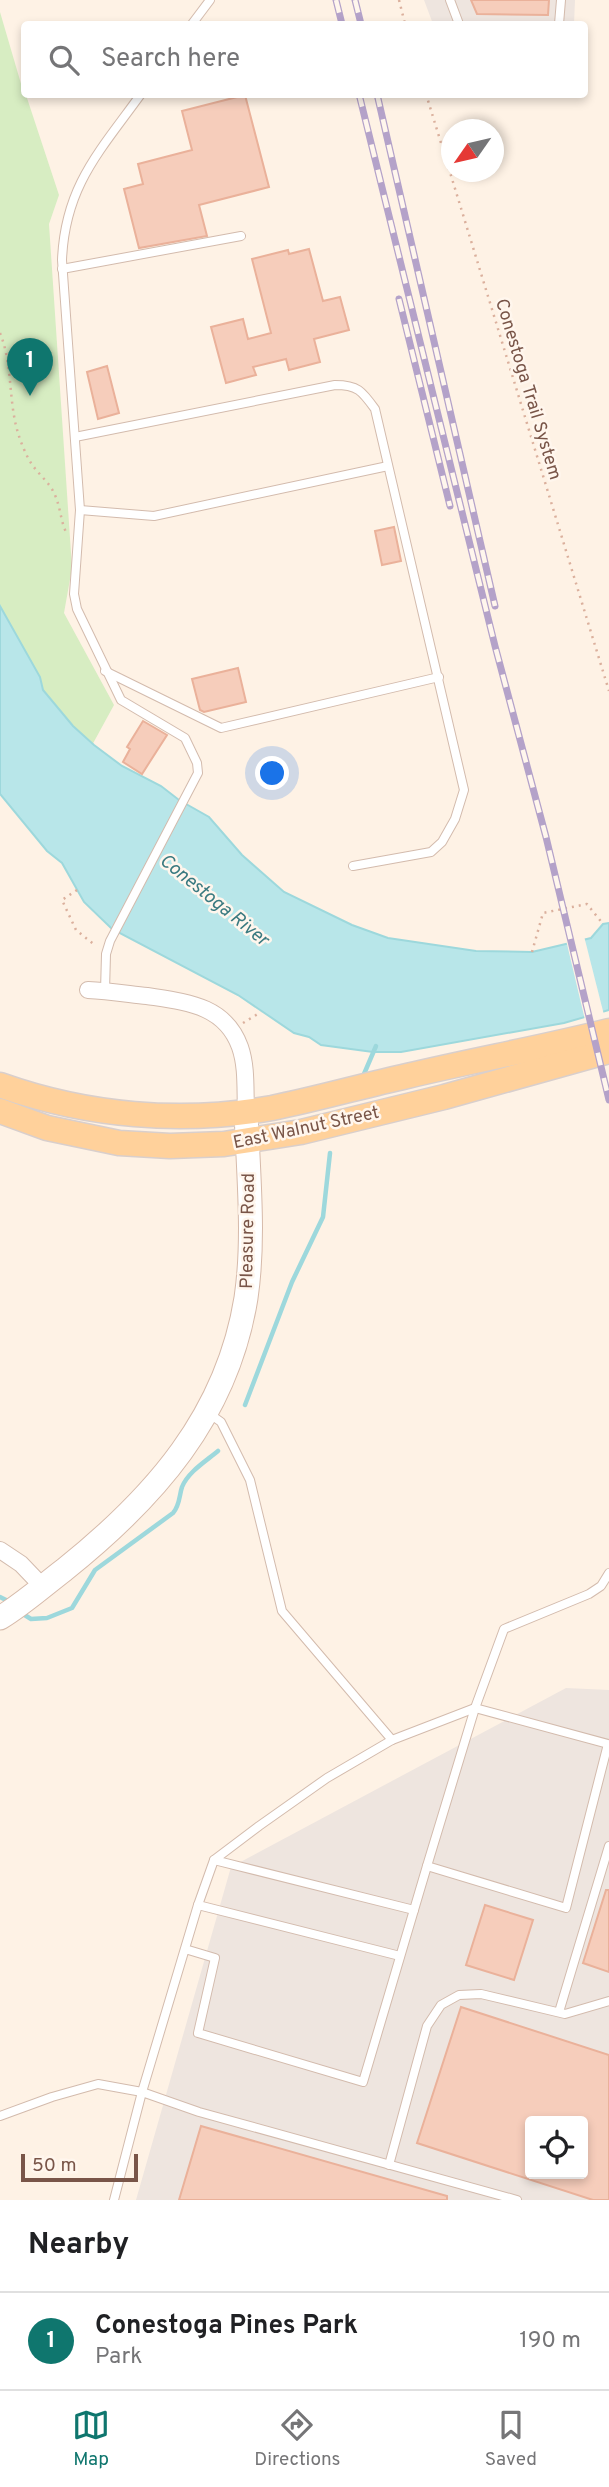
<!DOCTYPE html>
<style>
:root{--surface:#fff;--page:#f6f6f6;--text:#202124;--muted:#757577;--line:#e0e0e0;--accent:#0f766e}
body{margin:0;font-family:Overpass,sans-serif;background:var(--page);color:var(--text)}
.controls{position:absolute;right:21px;bottom:21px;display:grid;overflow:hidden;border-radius:7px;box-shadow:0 4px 10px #0003}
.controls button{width:63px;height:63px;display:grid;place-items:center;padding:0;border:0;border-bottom:2px solid var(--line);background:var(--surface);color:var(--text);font:35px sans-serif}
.compass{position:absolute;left:441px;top:119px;width:63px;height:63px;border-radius:50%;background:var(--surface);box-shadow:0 4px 10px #0003;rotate:236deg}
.scale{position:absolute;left:21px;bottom:18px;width:117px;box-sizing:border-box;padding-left:7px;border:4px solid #795548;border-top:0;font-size:19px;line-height:24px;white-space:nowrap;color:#795548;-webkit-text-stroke:5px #fff6ed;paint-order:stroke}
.you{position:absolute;left:273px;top:774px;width:24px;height:24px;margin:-18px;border:5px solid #fff;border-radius:50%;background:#1a73e8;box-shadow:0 0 0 10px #1a73e833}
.badge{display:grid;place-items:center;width:46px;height:46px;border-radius:50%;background:var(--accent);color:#fff;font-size:23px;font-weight:700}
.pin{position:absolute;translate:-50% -58px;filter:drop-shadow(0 2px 4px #0008)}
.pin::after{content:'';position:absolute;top:37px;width:24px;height:21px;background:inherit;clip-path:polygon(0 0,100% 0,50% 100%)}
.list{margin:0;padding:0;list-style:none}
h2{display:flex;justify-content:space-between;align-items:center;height:91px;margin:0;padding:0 28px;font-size:30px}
h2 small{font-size:23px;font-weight:400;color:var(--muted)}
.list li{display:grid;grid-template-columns:46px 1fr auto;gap:21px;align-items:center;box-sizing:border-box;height:98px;padding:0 28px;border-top:2px solid var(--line)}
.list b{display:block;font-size:26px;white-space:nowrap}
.list p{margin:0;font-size:23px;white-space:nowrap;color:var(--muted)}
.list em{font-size:23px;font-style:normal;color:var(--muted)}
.icon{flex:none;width:38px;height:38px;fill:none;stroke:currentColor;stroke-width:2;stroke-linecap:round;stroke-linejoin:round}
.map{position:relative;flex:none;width:609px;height:2200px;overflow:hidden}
.search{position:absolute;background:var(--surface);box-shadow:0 4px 10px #0003;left:21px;right:21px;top:21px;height:77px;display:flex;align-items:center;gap:18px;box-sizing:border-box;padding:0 24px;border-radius:7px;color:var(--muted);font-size:26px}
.sheet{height:189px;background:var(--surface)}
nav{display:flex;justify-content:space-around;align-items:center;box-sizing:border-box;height:98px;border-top:2px solid var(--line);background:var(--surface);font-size:19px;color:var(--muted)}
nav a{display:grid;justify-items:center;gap:4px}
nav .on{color:var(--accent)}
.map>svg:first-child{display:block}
.industrial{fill:#eee5df;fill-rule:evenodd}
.green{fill:#d7edc2}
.water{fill:#b8e6e9;stroke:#9dd8dc;stroke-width:2}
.pier{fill:#fef2e5}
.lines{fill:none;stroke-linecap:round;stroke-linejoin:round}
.stream{stroke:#9dd8dc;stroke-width:4.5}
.building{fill:#f6cdbb;stroke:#eab19a;stroke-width:2;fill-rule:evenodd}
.lane-casing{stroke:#d3bbad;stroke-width:10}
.street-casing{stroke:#d3bbad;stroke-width:18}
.secondary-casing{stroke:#d6baaa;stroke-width:25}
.primary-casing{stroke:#d9cfcc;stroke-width:27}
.path{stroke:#dbb09d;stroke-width:2.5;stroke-dasharray:2 5;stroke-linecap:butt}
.lane{stroke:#fff;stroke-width:8}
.street{stroke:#fff;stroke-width:16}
.secondary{stroke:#fff;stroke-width:23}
.primary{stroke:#ffd19b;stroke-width:24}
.rail-casing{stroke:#b4a2c9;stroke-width:7}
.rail{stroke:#fff6ed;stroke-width:4.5;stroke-dasharray:13;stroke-linecap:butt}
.labels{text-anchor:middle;stroke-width:5;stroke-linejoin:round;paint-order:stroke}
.street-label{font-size:18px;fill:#795548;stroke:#fff6ed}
.water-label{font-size:19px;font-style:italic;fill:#3a7a80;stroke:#fff6ed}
</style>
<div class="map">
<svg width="609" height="2200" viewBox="0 0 609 2200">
<rect width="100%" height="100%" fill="#fef2e5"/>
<g class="industrial">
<path d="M424 0H575L574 24H433Z"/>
<path d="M566 1688 609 1690V2200H136L231 1867ZM530 2121H583V2174H530Z"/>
</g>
<path class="green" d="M0 12 24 94 26 95 59 195 49 224 72 568 64 613 114 705 67 791 0 693Z"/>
<path class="water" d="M0 606 40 677 43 690 73 726 94 745 122 766 161 786 179 800 209 817 242 855 284 892 352 925 388 938 476 951 532 952 591 938 603 924 609 923V1010L564 1023 401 1052H373L321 1045 309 1037 294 1033 238 995 112 929 84 902 62 863 47 851 0 794Z"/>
<path class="pier" d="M584 936 604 1015 585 1020 566 940Z"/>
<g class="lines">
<g class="stream">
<path d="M364 1074 376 1046"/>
<path d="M245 1405 292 1282 323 1217 330 1153"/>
<path d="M0 1597 10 1602"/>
<path d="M23 1614 31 1619 47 1618 72 1608 95 1570 173 1513C180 1505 179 1496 182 1487 188 1472 206 1461 218 1451"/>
</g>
</g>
<g class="building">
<path d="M471 0H549L548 15 477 14Z"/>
<path d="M245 95 269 187 199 205 207 236 139 248 124 189 143 184 138 164 192 150 182 111Z"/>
<path d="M309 249 323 301 340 297 349 330 314 339 320 362 289 370 286 359 253 367 256 375 226 383 211 327 243 319 248 339 271 333 252 259 288 250 289 254Z"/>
<path d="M107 366 119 413 98 419 87 372Z"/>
<path d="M394 527 401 561 382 565 375 531Z"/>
<path d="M238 668 246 702 204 712 200 710 192 679Z"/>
<path d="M143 721 167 735 142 774 123 762 130 749 127 747Z"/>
<path d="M606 1890H609V1972L583 1963Z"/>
<path d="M485 1905 533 1920 514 1980 466 1965Z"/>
<path d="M461 2007 609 2055V2200H593L417 2143ZM530 2121H583V2174H530Z"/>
<path d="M201 2126 447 2196V2200H179Z"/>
</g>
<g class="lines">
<defs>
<g id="lane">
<path d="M450 0 459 24"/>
<path d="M192 24 210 0"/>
<path d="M559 24 561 0"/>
<path d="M62 269 241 236"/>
<path d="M75 437 335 385C358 385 362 391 375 409L464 790 455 819 442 842 431 852 353 866"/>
<path d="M80 510 154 516 388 466"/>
<path d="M105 671 221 728 439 677"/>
<path d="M105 991 106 954 110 941 198 773 197 763 185 738 121 700 77 609 74 594 80 510 62 260C65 186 100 151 141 94"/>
<path d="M207 1412 221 1422 250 1480 282 1611 392 1740"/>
<path d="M214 1860 414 1910"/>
<path d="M427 1866 475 1708 504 1629 589 1594 601 1586 609 1573"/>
<path d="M198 1905 400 1956"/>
<path d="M559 2012 609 1846"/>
<path d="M0 2116 52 2097 98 2084 142 2092 198 1905 214 1860 259 1826 327 1778 392 1740 475 1708 608 1744 566 1908 427 1866 363 2082 198 2033 215 1958 185 1949"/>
<path d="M389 2165 427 2026 441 2005 459 1995 481 1994 565 2014 609 2001"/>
<path d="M114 2200 142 2092 199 2112 517 2200"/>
</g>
<g id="street">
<path d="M88 990C108 991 128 994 147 996 186 1002 225 1005 240 1047 247 1067 245 1090 246 1111"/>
<path d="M0 1550 21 1564 43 1587"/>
</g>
<path id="secondary" d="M0 1618C23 1604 43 1586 64 1570 154 1498 227 1416 246 1298 255 1237 248 1173 246 1111"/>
<g id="primary">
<path d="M0 1085C87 1116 181 1124 272 1108 317 1099 362 1086 407 1076 474 1060 542 1048 609 1031"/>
<path d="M0 1111 47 1128 119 1143 170 1146 224 1144 301 1132 444 1097 609 1051"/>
</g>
</defs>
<use href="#lane" class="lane-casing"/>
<use href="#street" class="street-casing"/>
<use href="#secondary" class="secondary-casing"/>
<use href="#primary" class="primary-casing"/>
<g class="path">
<path d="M399 0 405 24"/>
<path d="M426 94 609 691"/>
<path d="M0 333C13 365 8 400 18 433 21 443 26 455 31 463 38 474 49 482 54 493 61 507 60 521 67 534"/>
<path d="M77 890 62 900 76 930 96 946"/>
<path d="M532 952 543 913 587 904 603 924"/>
<path d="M243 1023 261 1012"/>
</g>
<use href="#lane" class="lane"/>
<use href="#street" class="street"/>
<use href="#secondary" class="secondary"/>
<use href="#primary" class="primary"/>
<defs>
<g id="rail">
<path d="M336 0 342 24"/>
<path d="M355 0 361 24"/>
<path d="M359 94 495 646 546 837 609 1100"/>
<path d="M377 94 495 606"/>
<path d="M399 299 450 506"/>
</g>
</defs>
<use href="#rail" class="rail-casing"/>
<use href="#rail" class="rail"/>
</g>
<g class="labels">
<g class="street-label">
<text transform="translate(529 389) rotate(73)" y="6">Conestoga Trail System</text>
<text transform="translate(306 1127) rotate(-12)" y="6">East Walnut Street</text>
<text transform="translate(247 1231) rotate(-89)" y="6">Pleasure Road</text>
</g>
<g class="water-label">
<text transform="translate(215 899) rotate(39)" y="7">Conestoga River</text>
</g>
</g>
</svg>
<div class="controls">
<button><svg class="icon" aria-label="locate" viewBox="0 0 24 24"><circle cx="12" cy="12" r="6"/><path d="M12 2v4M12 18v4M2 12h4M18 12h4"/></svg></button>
</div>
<svg class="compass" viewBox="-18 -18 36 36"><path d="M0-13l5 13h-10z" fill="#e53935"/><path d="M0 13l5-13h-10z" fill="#757577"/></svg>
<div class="scale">50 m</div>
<div class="you"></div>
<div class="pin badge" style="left:30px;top:396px">1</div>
<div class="search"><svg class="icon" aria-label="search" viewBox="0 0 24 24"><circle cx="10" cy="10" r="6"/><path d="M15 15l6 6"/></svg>Search here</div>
</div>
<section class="sheet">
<h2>Nearby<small></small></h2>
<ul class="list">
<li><span class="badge">1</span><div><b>Conestoga Pines Park</b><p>Park</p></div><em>190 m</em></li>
</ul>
</section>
<nav>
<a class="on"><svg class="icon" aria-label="map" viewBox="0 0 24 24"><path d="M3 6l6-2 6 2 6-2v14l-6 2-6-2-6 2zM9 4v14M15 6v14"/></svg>Map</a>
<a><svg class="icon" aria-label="directions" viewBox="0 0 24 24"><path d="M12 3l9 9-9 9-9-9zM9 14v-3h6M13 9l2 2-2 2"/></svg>Directions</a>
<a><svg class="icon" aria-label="saved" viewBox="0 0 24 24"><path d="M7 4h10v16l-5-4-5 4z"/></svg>Saved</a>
</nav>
